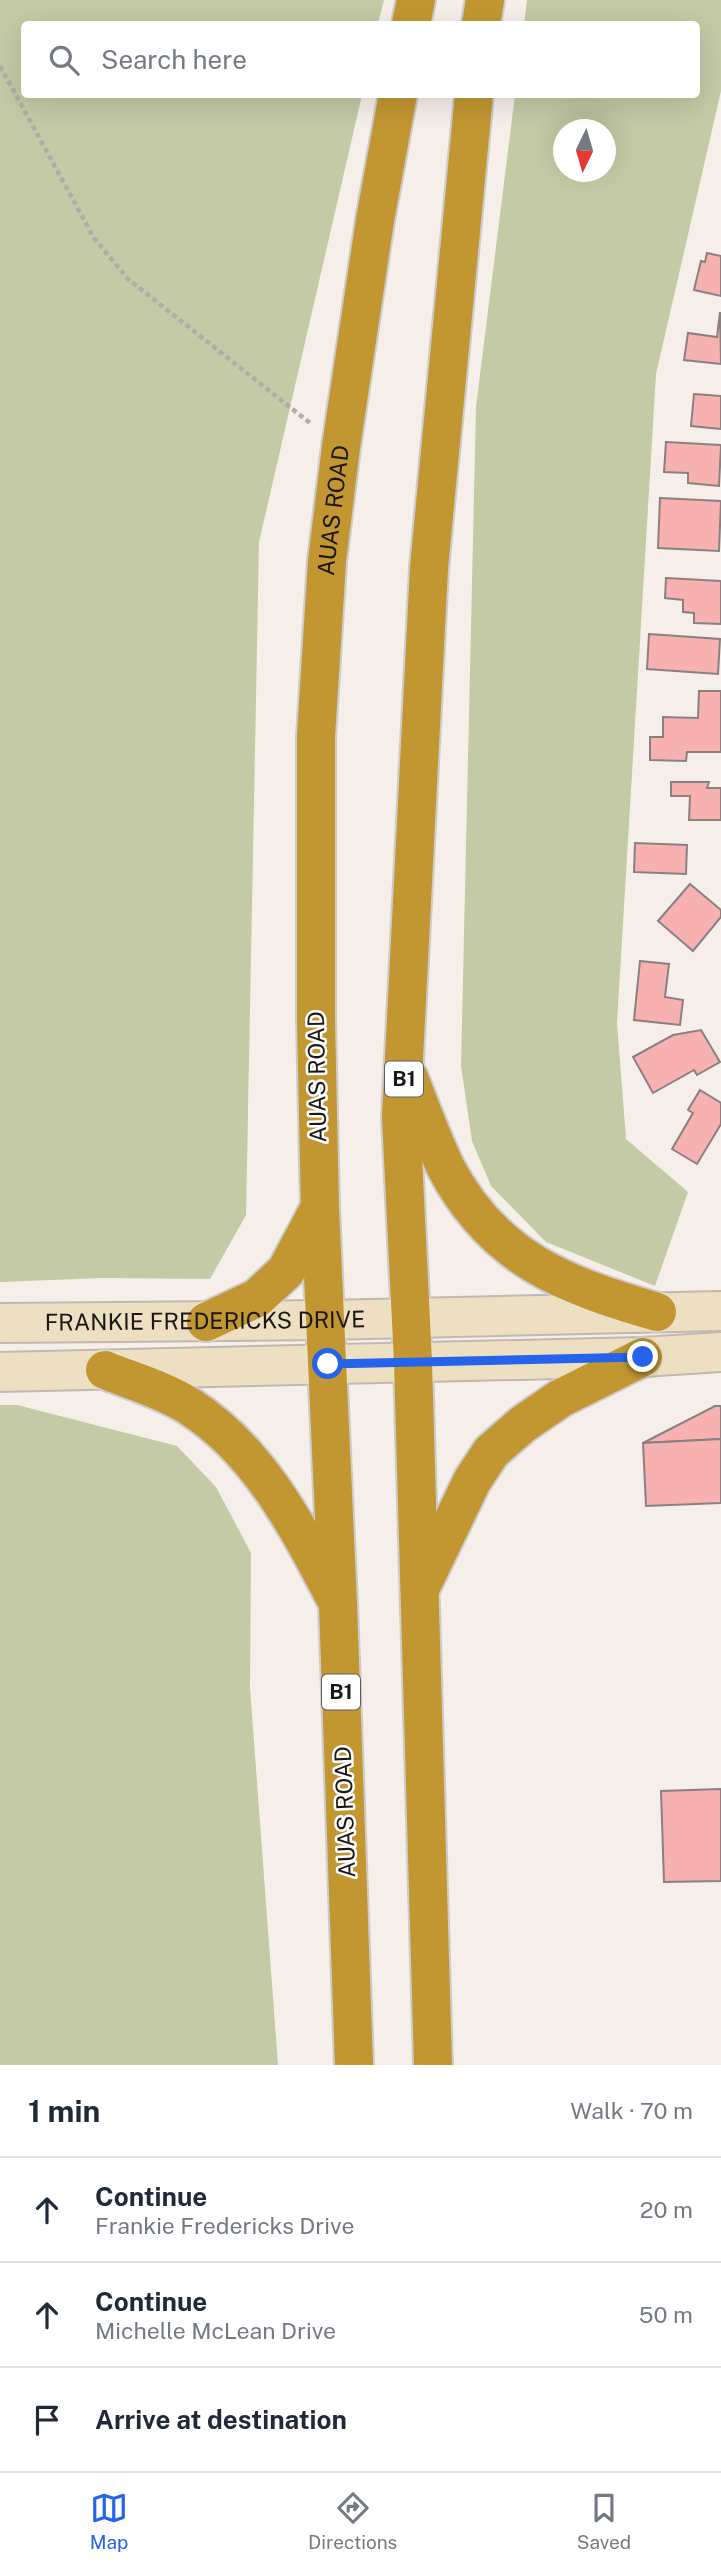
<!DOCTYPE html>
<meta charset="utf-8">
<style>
:root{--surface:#fff;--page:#f2f2f3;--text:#1f2937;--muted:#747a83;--line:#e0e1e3;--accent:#2563eb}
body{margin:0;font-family:"Public Sans",sans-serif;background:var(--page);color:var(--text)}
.compass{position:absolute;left:553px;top:119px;width:63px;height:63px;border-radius:50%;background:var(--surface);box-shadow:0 7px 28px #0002;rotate:185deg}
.stop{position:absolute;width:21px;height:21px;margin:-16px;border:5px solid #2563eb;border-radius:50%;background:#fff}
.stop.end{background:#2563eb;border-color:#fff;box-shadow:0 2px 7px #0008}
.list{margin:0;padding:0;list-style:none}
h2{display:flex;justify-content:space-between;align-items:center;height:91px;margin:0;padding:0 28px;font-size:30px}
h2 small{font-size:23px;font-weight:400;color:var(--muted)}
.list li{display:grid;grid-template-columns:46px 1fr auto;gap:21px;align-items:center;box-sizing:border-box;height:105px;padding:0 28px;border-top:2px solid var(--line)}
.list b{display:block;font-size:26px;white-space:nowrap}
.list p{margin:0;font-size:23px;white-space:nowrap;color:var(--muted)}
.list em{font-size:23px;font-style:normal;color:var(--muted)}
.icon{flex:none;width:38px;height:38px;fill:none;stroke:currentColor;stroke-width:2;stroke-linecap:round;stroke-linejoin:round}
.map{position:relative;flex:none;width:721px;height:2065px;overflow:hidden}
.search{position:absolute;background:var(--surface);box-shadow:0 7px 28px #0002;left:21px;right:21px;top:21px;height:77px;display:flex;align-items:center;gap:18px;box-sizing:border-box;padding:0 24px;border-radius:7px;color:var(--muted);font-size:26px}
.sheet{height:406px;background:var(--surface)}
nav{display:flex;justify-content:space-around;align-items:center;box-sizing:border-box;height:98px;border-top:2px solid var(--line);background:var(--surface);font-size:19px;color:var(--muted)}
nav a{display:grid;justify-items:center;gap:4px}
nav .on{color:var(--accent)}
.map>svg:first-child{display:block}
.green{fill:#c3caa5;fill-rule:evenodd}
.building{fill:#f7b1b0;stroke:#8a8080;stroke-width:2}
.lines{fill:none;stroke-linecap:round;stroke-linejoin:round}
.secondary-casing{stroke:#c0b8b3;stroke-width:42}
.highway-casing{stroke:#cdcccc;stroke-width:42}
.path{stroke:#b2aca8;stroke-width:4.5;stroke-dasharray:5 3.5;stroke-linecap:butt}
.secondary{stroke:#ede0c2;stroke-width:38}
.highway{stroke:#c29732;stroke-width:38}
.route{stroke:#2563eb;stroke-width:9}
.labels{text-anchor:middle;stroke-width:5;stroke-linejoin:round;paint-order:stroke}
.shield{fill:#fff;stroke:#5f5d5c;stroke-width:2}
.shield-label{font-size:21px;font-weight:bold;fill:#1a1716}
.street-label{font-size:23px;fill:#1a1716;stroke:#fff}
</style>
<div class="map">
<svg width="721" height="2065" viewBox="0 0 721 2065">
<rect width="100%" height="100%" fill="#f6eee9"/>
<g class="green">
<path d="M0 0H384L378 24H24V94L362 95 259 542 246 1215 210 1279 103 1278 0 1282Z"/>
<path d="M527 0H721V91L656 374 617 1023 626 1139 688 1192 655 1286 546 1242 491 1186 472 1141 461 1066 476 407 515 95 696 94V24H524ZM564 130H606V172H564Z"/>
<path d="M0 1405H17L177 1446 216 1487 251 1553 250 1688 278 2065H0Z"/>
</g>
<g class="building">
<path d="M707 253 721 256V296L694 290 701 261 705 262Z"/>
<path d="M720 312 721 364 684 360 688 333 717 337Z"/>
<path d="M694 394 721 396V429L691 426Z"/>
<path d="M666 442 721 445 719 486 688 483V473L664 472Z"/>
<path d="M660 498 721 501 719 551 658 548Z"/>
<path d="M666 578 721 581V624L694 623V613L683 612V600L665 598Z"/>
<path d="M649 634 720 639 718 674 647 669Z"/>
<path d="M699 691H721V752H687L686 761 650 760V737H663V717L698 718Z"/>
<path d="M671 782H709L707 788H721V820H689L690 796H671Z"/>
<path d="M635 843 687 845 686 874 634 872Z"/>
<path d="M690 884 721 910V917L693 951 658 921Z"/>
<path d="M640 961 669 964 665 997 683 1000 680 1025 634 1020Z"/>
<path d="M701 1030 720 1062 697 1075 694 1070 653 1093 633 1057 673 1035Z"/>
<path d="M700 1090 721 1103V1124L697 1164 672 1149 693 1113 688 1110Z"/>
<path d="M715 1406H721V1439L643 1443Z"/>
<path d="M721 1439V1503L646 1506 643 1443Z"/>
<path d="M721 1789V1881L664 1882 661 1791Z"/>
</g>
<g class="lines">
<defs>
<g id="secondary">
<path id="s1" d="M0 1323 326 1320 721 1311"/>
<path d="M0 1372 643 1357 721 1352"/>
</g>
<g id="highway">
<path d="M411 24 416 0"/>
<path d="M481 24 485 0"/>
<path d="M409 1078C421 1108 432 1139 446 1168 494 1259 564 1285 657 1312"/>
<path d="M206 1322 257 1298 286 1271 319 1209"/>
<path d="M105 1370C132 1381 164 1390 189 1406 258 1450 297 1525 334 1596"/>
<path d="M422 1585 472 1481 491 1452 523 1424 561 1398 643 1357"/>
<path id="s2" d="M354 2065 338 1604 320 1208 316 1021V736L327 561 341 447 375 220 398 94"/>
<path d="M433 2065 413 1362 401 1117 429 568 474 94"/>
</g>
</defs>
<use href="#secondary" class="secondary-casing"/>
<use href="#highway" class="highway-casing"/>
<path class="path" d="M0 66 94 238 128 279 310 423"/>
<use href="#secondary" class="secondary"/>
<use href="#highway" class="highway"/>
</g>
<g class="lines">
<path class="route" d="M328 1364 643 1357"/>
</g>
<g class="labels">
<g class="shield">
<rect x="385" y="1061.5" width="38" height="35" rx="5"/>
<rect x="322" y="1674.5" width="38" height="35" rx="5"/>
</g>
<g class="shield-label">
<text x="404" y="1086">B1</text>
<text x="341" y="1699">B1</text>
</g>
<g class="street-label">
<text dy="8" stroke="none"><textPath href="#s2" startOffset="1556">AUAS ROAD</textPath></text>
<text transform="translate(317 1077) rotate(-91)" y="8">AUAS ROAD</text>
<text dy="8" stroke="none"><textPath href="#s1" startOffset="205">FRANKIE FREDERICKS DRIVE</textPath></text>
<text transform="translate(345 1812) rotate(-92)" y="8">AUAS ROAD</text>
</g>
</g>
</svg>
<svg class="compass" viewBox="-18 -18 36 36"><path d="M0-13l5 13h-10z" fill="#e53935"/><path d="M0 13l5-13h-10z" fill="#747a83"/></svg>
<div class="stop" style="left:328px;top:1364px"></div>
<div class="stop end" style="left:643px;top:1357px"></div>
<div class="search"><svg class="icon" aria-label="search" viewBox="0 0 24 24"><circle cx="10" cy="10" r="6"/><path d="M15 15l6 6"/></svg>Search here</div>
</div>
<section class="sheet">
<h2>1 min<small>Walk · 70 m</small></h2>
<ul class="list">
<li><svg class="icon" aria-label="ahead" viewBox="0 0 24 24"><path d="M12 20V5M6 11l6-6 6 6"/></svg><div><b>Continue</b><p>Frankie Fredericks Drive</p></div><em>20 m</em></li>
<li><svg class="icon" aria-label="ahead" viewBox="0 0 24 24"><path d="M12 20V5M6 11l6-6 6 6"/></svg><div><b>Continue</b><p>Michelle McLean Drive</p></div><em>50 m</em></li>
<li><svg class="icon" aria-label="arrive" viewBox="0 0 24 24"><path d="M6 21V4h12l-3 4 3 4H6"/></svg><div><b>Arrive at destination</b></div></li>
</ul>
</section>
<nav>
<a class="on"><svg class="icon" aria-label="map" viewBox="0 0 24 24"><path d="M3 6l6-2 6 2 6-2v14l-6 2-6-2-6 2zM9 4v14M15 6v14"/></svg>Map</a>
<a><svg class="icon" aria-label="directions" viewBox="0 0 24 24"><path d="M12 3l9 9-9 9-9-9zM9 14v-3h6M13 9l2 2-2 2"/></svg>Directions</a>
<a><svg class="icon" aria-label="saved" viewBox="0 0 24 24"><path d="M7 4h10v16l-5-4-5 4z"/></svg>Saved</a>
</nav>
